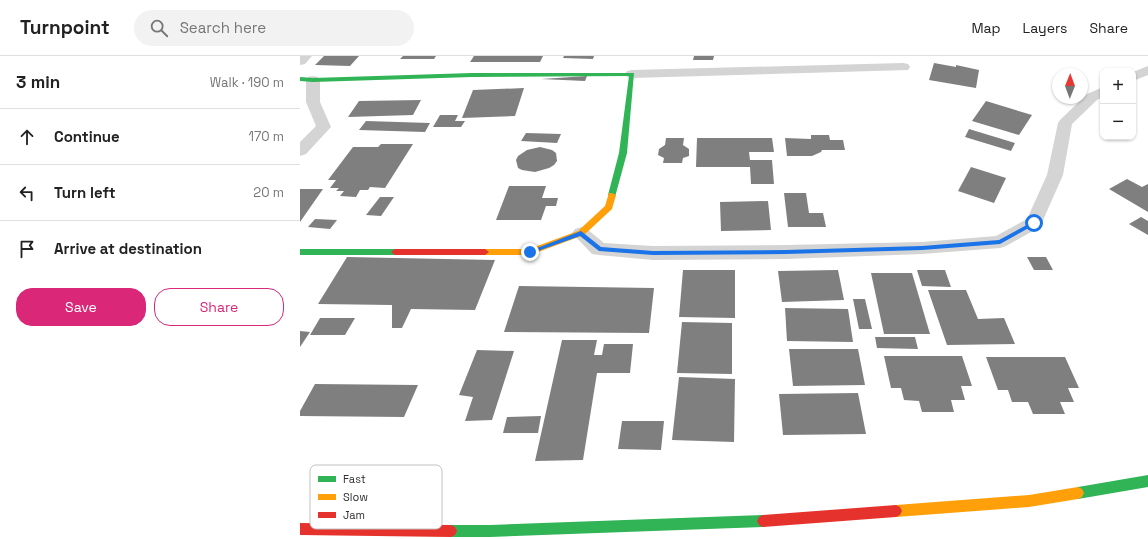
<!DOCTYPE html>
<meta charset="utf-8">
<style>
:root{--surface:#fff;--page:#f2f2f2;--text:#222;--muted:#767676;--line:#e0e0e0;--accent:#db2777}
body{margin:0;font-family:"Space Grotesk",sans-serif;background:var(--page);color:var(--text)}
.controls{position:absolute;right:12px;top:12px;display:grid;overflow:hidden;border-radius:8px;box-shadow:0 1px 3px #0004}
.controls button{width:36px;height:36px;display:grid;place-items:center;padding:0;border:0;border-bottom:1px solid var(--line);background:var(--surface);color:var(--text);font:20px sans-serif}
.compass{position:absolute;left:752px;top:12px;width:36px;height:36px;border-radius:50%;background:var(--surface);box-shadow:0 1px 3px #0004;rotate:1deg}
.stop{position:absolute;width:12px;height:12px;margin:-9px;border:3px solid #1a73e8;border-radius:50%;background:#fff}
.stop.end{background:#1a73e8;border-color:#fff;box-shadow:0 1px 4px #0008}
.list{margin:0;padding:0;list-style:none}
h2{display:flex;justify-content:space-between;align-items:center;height:52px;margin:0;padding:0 16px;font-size:17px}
h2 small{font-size:13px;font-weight:400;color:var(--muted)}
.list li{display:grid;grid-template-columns:26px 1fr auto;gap:12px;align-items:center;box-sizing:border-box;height:56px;padding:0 16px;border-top:1px solid var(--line)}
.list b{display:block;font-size:15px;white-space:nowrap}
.list em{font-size:13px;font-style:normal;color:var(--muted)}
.actions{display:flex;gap:8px;padding:12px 16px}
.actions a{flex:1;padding:9px 0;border:1px solid var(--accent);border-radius:16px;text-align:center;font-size:14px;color:var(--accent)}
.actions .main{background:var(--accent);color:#fff}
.icon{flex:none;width:22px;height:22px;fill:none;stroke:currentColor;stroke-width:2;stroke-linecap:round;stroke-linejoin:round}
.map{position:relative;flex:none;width:848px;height:483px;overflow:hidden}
header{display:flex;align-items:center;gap:24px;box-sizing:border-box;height:56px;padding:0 20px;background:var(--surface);border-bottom:1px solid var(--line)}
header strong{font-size:19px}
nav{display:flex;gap:22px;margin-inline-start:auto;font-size:14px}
.search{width:280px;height:36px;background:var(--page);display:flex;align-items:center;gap:10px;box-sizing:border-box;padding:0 14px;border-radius:22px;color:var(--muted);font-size:15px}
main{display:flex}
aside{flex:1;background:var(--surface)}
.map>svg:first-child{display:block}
.building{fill:#7f7f7f}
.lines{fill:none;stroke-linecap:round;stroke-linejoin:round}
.street{fill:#d4d4d4;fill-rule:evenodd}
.fast{fill:#30b455;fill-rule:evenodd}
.slow{fill:#ff9f0a;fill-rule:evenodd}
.jam{fill:#e5322d;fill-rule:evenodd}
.route{fill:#1a73e8}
.key{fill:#fff;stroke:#c1c1c1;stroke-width:1}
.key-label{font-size:11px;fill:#2f2f2f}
</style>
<header>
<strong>Turnpoint</strong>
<div class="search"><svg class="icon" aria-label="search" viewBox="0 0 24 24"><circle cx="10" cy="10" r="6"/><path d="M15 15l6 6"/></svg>Search here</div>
<nav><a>Map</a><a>Layers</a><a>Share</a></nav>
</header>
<main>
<aside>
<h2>3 min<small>Walk · 190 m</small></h2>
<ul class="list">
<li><svg class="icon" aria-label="ahead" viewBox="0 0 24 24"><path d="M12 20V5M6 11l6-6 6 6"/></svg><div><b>Continue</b></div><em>170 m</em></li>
<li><svg class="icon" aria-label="left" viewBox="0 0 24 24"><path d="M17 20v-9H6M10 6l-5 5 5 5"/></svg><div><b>Turn left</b></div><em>20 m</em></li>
<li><svg class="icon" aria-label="arrive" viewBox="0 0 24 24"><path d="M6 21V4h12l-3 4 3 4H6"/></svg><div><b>Arrive at destination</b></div></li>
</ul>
<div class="actions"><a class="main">Save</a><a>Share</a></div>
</aside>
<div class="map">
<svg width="848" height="483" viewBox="0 0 848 483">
<rect width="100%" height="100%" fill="#fff"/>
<g class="building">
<path d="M24 0H59L50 10 15 9Z"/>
<path d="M103 0H136L134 3H100Z"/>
<path d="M174 0H243L240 6H170Z"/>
<path d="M264 0H294L293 3 263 2Z"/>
<path d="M394 0H414L413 4H393Z"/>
<path d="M634 7 656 11V9L679 14 676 32 629 24Z"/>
<path d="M287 20 285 25 241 23Z"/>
<path d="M224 32 215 60 162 62 173 34Z"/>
<path d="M121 44 113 59 48 61 59 45Z"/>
<path d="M686 45 732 59 719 79 672 65Z"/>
<path d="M140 59H158L155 65H165L161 71H133Z"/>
<path d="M66 65 130 67 125 76 59 74Z"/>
<path d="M669 73 715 87 711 95 665 81Z"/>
<path d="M226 77 261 78 257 87 221 85Z"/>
<path d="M511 79H529L530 84H543L545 94H522L521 96 512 100H487L485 82 511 83Z"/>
<path d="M366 82H384L383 89 389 93V100L383 102 382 107H363L364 102 358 99 359 93 365 89Z"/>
<path d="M397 82H472L474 96H449L450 104H472L474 128H451L450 111H396Z"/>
<path d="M81 88H113L85 132 70 131 68 134H60L56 141 40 140 44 135H36L39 132H30L36 124H28L53 91H78Z"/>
<path d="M240 91 252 94 256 97 257 105 254 109 249 112 235 116 222 114 218 112 216 104 218 100 227 94Z"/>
<path d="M671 111 706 122 694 147 658 135Z"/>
<path d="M827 123 842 131 848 128V156L809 133Z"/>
<path d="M209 130H246L242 142H258L256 150H246L241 164H196Z"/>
<path d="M0 133H23L0 166Z"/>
<path d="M484 137H506L509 157H523L526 171H488Z"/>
<path d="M80 141H94L81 160 66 159Z"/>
<path d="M468 145 471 174 421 175 420 146Z"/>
<path d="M841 161 848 165V179L829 168Z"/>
<path d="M15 163 37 164 30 173 8 171Z"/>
<path d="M47 201 195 204 175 254 111 253 102 272H92V249L18 248Z"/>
<path d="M727 201H746L753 214H734Z"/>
<path d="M383 214H435V262L379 261Z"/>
<path d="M538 214 544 244 482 246 478 215Z"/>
<path d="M617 214H645L651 231 622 230Z"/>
<path d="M571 217H612L630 278H584Z"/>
<path d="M219 230 354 232 349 277 204 276Z"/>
<path d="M628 234H666L678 263 704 262 715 288 647 289Z"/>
<path d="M553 243H565L572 273H559Z"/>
<path d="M485 252 548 253 553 286 487 285Z"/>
<path d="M20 262H55L45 279H10Z"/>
<path d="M382 266 432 267V318L377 317Z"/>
<path d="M0 275 10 276 0 291Z"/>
<path d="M575 281H615L618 293 577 292Z"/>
<path d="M262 284H297L294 299H302L304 288H333L330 317H297L283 404 235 405Z"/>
<path d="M489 293H558L565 329 493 330Z"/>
<path d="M177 294 214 295 192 364 165 365 173 341 159 339Z"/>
<path d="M584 300H662L672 330H661L665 344H651L654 356H622L619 345 604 344 601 332H591Z"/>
<path d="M686 301H765L779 332H768L774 346H760L765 358H733L728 346H712L708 334H698Z"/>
<path d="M379 321 435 323 434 386 372 384Z"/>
<path d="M15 328 118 329 104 361 0 360V355Z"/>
<path d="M558 337 566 378 483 379 479 338Z"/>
<path d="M241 360 238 377H203L207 361Z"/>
<path d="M322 365H364L361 394 318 393Z"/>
</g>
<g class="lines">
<g class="street">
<path d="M0 0H12L5 8 0 9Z"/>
<path d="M603 7 608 8 610 11 608 14 332 22 327 21 325 18 327 15 332 14Z"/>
<path d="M848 10V19L833 25V16Z"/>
<path d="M13 20 18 21 20 24V46L31 71 6 98 0 100V86L16 70 6 46V24L8 21Z"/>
<path d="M803 31V41L797 44 772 68 763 119 740 171 706 190 700 192 622 198 486 203 353 204 299 199 292 198 272 177 275 173 281 171 287 173 304 187 353 190 486 189 622 186 696 180 727 163 747 119 758 67 760 64 787 38Z"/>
</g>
<g class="fast">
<path d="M172 17H334L327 97 315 141H312L308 139 319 97 329 20 172 21 13 26 0 25V21L13 22Z"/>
<path d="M0 193H95L99 196 95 199H0Z"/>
<path d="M848 419V431L778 443 774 441 772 437 774 433 778 431Z"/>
<path d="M463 459 467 461 469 465 467 469 463 471 190 481H151L147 479 145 475 147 471 151 469H190Z"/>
</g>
<g class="slow">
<path d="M309 137H312L316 139 312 153 284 179 230 199H185L181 196 185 193H229L278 175 305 150Z"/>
<path d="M778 431 782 433 784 437 782 441 778 443 729 451 596 461 592 459 590 455 592 451 596 449 729 439Z"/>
</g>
<g class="jam">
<path d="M95 193H185L189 196 185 199H95L91 196Z"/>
<path d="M596 449 600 451 602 455 600 459 596 461 463 471 459 469 457 465 459 461 463 459Z"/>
<path d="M0 467 151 469 155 471 157 475 155 479 151 481 0 479Z"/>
</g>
</g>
<path class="route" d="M734 165 736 166V168L700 188 622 194 486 198 353 199 299 195 280 180 232 197 227 196 281 175 301 191 353 195 486 194 622 190 699 184Z"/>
<rect x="10" y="409" width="132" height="64" rx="6" class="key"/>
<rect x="18" y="420" width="18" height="6" fill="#30b455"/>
<rect x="18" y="438" width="18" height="6" fill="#ff9f0a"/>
<rect x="18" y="456" width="18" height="6" fill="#e5322d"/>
<g class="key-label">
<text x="43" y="427">Fast</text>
<text x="43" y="445">Slow</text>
<text x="43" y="463">Jam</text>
</g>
</svg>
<div class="controls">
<button>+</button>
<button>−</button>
</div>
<svg class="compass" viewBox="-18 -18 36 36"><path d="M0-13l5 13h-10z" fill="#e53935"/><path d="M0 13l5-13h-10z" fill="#767676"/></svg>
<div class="stop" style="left:734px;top:167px"></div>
<div class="stop end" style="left:230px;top:196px"></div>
</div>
</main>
